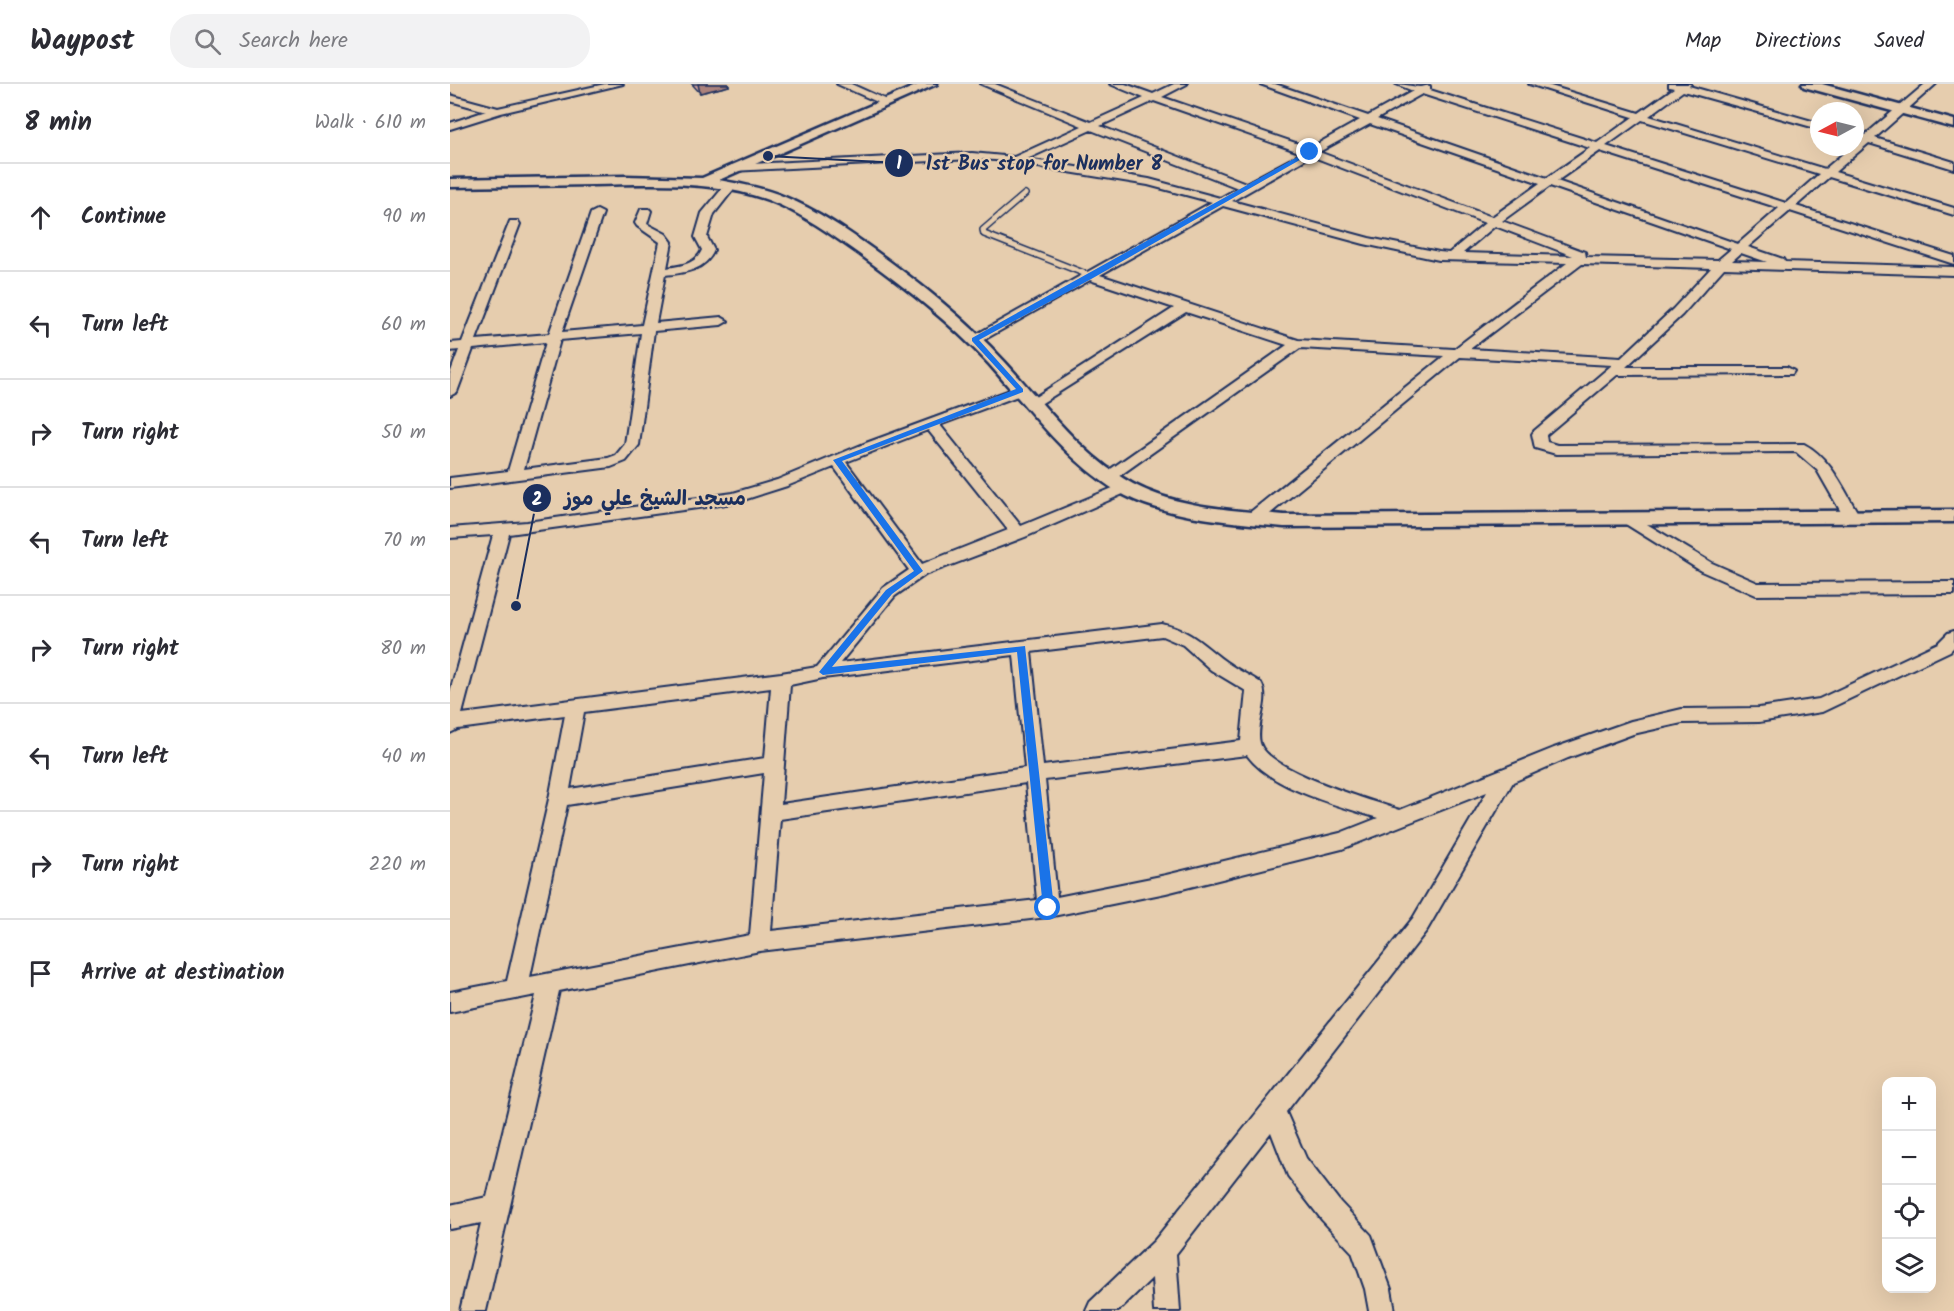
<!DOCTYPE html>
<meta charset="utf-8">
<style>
:root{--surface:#fff;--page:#f2f2f3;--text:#2b2b33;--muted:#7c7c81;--line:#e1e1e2}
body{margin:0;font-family:Kalam,"Playpen Sans Arabic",sans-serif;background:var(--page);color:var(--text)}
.controls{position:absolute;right:18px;bottom:18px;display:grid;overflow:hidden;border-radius:12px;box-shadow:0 6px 24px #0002}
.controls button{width:54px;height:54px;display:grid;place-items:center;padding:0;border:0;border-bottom:2px solid var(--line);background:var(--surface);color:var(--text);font:30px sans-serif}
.compass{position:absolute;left:1360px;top:18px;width:54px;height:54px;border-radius:50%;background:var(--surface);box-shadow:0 6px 24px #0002;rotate:263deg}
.stop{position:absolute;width:18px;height:18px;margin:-14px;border:4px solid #1a73e8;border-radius:50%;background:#fff}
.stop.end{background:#1a73e8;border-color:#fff;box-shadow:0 2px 6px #0008}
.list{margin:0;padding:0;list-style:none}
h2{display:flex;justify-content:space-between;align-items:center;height:78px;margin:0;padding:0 24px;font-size:26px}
h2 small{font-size:20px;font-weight:400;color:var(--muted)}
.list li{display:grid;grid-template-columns:39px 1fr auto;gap:18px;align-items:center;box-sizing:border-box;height:108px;padding:0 24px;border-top:2px solid var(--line)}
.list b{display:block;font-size:22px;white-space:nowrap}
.list em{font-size:20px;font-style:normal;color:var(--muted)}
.icon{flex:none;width:33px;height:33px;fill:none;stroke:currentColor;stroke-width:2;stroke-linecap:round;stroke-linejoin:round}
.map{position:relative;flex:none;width:1504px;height:1227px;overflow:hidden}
header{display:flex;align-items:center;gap:36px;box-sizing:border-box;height:84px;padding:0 30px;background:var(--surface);border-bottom:2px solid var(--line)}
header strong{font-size:28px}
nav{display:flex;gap:33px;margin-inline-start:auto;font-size:21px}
.search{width:420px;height:54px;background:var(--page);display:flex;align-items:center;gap:15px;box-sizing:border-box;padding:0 21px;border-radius:24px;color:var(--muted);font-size:22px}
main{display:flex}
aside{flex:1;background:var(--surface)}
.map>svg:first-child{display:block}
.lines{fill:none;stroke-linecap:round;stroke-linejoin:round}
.service-casing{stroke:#1b2f5e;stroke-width:8}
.minor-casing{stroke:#1b2f5e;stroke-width:4}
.tertiary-casing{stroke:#1b2f5e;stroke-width:5}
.service{stroke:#e6cdae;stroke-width:5}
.minor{fill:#e6cdae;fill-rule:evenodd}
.tertiary{fill:#e6cdae;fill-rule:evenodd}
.wall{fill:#d3a097;stroke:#1b2f5e;stroke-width:1.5}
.shaded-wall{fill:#ac827b;stroke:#1b2f5e;stroke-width:1.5}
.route{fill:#1a73e8}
.leader{fill:none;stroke:#1b2f5e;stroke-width:2}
.callout-dot{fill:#1b2f5e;stroke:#e6cdae;stroke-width:2}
.mark-label{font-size:18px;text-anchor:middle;font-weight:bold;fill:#fff}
.callout-label{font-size:20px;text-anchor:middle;font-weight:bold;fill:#1b2f5e;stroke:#e6cdae;stroke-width:4.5;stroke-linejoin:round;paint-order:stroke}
</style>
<header>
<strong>Waypost</strong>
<div class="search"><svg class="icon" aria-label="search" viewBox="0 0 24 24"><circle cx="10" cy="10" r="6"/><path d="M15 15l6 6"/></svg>Search here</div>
<nav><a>Map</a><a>Directions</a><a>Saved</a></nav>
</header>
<main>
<aside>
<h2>8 min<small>Walk · 610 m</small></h2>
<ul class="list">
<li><svg class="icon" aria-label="ahead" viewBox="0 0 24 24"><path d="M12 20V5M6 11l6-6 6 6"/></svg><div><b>Continue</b></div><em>90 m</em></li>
<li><svg class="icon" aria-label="left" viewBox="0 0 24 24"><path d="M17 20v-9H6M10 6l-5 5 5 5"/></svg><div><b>Turn left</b></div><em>60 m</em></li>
<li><svg class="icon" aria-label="right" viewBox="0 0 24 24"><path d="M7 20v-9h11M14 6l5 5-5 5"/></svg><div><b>Turn right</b></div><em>50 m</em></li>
<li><svg class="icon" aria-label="left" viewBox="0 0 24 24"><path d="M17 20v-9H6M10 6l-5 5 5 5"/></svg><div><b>Turn left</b></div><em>70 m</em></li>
<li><svg class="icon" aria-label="right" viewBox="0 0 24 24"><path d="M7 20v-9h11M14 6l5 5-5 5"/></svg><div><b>Turn right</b></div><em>80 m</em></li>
<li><svg class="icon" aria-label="left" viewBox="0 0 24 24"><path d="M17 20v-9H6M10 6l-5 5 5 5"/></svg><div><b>Turn left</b></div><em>40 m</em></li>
<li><svg class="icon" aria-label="right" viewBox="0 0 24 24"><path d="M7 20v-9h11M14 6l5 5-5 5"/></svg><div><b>Turn right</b></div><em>220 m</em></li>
<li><svg class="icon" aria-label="arrive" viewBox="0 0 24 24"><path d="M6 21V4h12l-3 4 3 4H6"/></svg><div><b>Arrive at destination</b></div></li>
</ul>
</aside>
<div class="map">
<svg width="1504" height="1227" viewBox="0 0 1504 1227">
<rect width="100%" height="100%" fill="#e6cdae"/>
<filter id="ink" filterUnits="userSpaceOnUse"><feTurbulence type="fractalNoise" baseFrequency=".0167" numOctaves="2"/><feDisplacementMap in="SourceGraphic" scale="12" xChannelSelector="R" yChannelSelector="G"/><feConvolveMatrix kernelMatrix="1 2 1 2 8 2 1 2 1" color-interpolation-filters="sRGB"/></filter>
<g filter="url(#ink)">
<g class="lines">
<defs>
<path id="service" d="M575 110 533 146 534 150 641 192"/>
<g id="minor">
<path d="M155 0H173L51 29 0 45V39L36 27 0 17V11L48 24Z"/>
<path d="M387 0H401L441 18 432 20Z"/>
<path d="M531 0H545L641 38 694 14 660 0H675L703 10 724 0H737L712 13 860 64 910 36 810 0H825L918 32 963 7 946 0C954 0 964 3 970 3 973 3 976 1 980 2V6L1147 59 1183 33 1079 0H1094L1189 29 1224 4 1219 3V0H1241L1239 2 1369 39V45L1233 7 1199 32 1375 85 1401 63H1405L1409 56 1405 55V49L1415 51 1475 0H1486L1425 54 1504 78V85L1419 59 1385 88 1504 124V131L1379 93 1346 122 1504 172V180L1340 127 1298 163 1333 175 1335 178 1504 183V191L1274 184 1232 231 1176 283H1337L1344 287 1342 290 1167 291 1096 351 1097 358 1107 361 1354 360C1381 374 1394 406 1409 431L1407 435H1395L1367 386 1346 368 1106 370 1085 364 1082 350 1084 347 1162 281 1010 273 810 438 804 439 796 434 798 430 994 272 850 264 665 395H655L652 392 655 389 837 261 736 228 584 324 579 323 577 320 579 317 724 224 640 196 530 258 525 259 518 255 762 118 698 101 545 76 522 75 282 87 276 84 282 81 522 69 564 73 632 42ZM972 10 1140 64 1097 94 927 35ZM704 17 852 69 796 99 650 42ZM1192 36 1369 90 1336 119 1156 62ZM920 40 1090 99 1042 133 869 68ZM641 46 788 104 770 114 699 95 577 75ZM1150 67 1329 124 1288 160 1107 97ZM861 72 1035 139 999 169 989 168 919 154 782 117ZM1100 102 1281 165 1268 176 1136 173 1135 168 1052 137ZM773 122 914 160 989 176 1117 179 1004 265 848 256 650 191ZM1045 142 1123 172 1013 169ZM1291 169 1317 178 1282 177ZM1132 180 1261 184 1223 225 1171 274 1020 265Z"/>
<path d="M280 99 286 102 264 130 257 153 264 166C256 186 235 189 215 191L206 239 271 233 278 237 271 241 204 247 189 361 176 377 161 383 0 404V394L58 387 96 258 23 265 7 308 0 312V290L9 266 0 267V259L12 258 60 137H68L70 140 26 256 99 250 141 129 147 126 153 129 112 248 192 241 210 158 187 142 185 139 191 125H199L201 127 197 140 216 150 222 158 217 184C231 182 246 180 252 166L245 153 252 129 276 100ZM191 249 175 360 166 371 158 374 74 385 110 256Z"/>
<path d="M571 302 576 303 578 306 576 309 490 341 571 442 670 401 675 399 683 404 680 407 575 453 475 491 445 512 390 579 712 540C744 547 754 563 779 580 789 587 801 592 811 599 821 616 805 640 810 659 818 687 923 717 950 726L1104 664 1181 637 1232 625 1309 624 1369 615 1488 559 1498 549 1504 547V563L1500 567 1372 628 1309 638 1232 639 1183 650 1118 674 1063 698 977 846 836 1028 856 1074 890 1118 921 1151 941 1205 945 1227H919L915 1205 902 1168 872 1136 838 1092 821 1048 726 1170 730 1227H704L702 1194 668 1227H636L640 1218 704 1157 963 834 1037 708 892 765 716 809 598 833 310 867 109 907 36 1227H10L31 1139 0 1145V1121L37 1113 86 911 0 928V908L57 897 99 715 115 631 8 645 0 649V608L43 451 0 454V444L77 438 283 409 327 396 416 359ZM478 346 558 446 472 480 396 378ZM384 383 459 486 433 504 367 583 331 589 12 630 59 450 284 419 337 402ZM712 552 733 561 761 586 796 607 791 657 593 682 581 568ZM564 571 575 684 331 720 340 601 373 594ZM321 604 315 674 120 705 134 628ZM797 671C823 706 888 721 928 734L890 749 716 791 607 813 595 696ZM314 689 300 851 80 893 117 721ZM576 699 587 816 321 847 330 735Z"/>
<path d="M1180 430 1262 479 1308 499 1504 498V510L1306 511 1251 487 1174 439 1172 435Z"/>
</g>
<g id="tertiary">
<path d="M470 0H487L269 96C291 100 314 104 335 113 367 126 396 146 424 166 471 200 516 235 555 278 594 320 632 373 683 400 728 424 784 426 834 431L1504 426V438L834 443C782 438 712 434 667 407 616 376 578 324 539 280 501 239 457 205 412 172 382 151 352 129 318 116 263 96 200 100 143 101 95 102 48 102 0 103V95L175 92 252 94Z"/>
<path d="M1352 0H1372L1504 36V44L1354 3Z"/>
</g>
</defs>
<use href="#service" class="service-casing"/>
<use href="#minor" class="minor-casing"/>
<use href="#tertiary" class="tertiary-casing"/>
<use href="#service" class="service"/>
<use href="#minor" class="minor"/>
<use href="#tertiary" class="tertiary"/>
</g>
<path class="wall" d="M242 0H278L279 2 250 9Z"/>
<path class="shaded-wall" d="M248 0H278L279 2 250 9Z"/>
</g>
<path class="route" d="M860 66 862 69 643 194 529 256 573 305V308L392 377 473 487 442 510 382 583 575 562 604 824 598 828 593 824 567 568 373 591 369 588 436 506 464 487 383 376 566 305 522 257V254Z"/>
<path class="leader" d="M318 72L449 79M66 522L87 414"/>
<g class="callout-dot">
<circle cx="318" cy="72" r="6"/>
<circle cx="66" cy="522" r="6"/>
<circle cx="449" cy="79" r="15"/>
<circle cx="87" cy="414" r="15"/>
</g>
<g class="mark-label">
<text x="449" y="85">1</text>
<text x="87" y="421">2</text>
</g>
<g class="callout-label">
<text x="594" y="86">1st Bus stop for Number 8</text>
<text x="205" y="421">مسجد الشيخ علي موز</text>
</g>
</svg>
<div class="controls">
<button>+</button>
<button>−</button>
<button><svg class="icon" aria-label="locate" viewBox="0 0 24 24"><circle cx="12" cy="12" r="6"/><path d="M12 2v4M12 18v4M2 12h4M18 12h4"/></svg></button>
<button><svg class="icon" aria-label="layers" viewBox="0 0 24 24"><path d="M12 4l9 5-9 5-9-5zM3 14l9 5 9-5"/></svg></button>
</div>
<svg class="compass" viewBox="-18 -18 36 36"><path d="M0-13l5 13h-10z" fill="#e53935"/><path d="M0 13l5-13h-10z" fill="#7c7c81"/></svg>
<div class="stop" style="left:598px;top:824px"></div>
<div class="stop end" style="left:860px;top:68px"></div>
</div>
</main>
